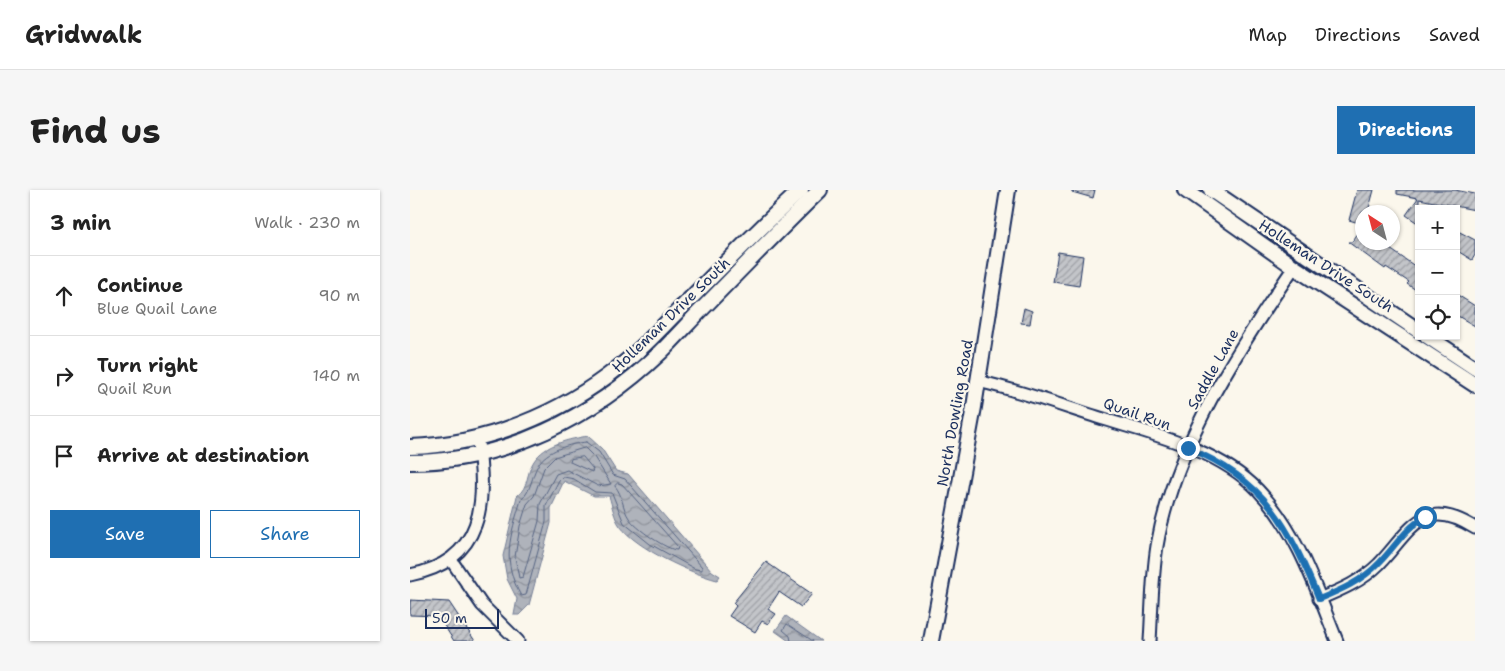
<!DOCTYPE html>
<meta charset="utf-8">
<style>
:root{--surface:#fff;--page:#f6f6f6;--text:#222;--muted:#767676;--line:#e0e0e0;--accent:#1f6fb2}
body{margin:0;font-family:"Shantell Sans",sans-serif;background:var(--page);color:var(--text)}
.controls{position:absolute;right:15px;top:15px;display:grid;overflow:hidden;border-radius:0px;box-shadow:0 1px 4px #0004}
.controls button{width:45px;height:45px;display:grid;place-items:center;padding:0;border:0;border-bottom:1px solid var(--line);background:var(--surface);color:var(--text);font:25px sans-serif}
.compass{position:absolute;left:945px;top:15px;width:45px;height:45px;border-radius:50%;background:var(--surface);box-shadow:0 1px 4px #0004;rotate:324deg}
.scale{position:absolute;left:15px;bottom:12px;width:74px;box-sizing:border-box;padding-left:5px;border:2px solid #1b2f5e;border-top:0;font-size:14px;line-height:18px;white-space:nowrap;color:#1b2f5e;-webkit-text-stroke:4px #fbf7ec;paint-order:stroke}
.stop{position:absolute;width:15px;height:15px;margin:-11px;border:4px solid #1f6fb2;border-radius:50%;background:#fff}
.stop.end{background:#1f6fb2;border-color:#fff;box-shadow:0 1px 5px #0008}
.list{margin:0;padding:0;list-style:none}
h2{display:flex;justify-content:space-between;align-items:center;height:65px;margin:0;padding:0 20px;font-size:21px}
h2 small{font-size:16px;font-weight:400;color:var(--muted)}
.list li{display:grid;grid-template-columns:32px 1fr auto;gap:15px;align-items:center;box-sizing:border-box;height:80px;padding:0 20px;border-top:1px solid var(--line)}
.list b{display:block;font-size:19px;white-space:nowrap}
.list p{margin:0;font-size:16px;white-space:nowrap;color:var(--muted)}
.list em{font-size:16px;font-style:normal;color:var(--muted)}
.actions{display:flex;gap:10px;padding:15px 20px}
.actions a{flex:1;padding:11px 0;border:1px solid var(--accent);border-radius:0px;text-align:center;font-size:18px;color:var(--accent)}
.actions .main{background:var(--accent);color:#fff}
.icon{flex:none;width:28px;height:28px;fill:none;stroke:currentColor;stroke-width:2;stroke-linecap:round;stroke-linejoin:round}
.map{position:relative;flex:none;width:1065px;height:451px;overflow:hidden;border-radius:0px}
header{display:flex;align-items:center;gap:30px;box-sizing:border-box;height:70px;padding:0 25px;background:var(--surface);border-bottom:1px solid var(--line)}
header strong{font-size:24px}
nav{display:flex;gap:28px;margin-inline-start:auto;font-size:18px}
.intro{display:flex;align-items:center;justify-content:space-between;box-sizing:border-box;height:120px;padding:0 30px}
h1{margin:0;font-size:35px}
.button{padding:12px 22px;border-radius:0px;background:var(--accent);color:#fff;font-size:18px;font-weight:700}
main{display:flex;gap:30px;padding:0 30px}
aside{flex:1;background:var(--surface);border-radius:0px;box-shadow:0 1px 4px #0004}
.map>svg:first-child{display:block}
.water{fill:url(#water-waves);stroke:#747e96}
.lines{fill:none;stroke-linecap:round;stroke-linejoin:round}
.shore{stroke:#566483;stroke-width:1}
.building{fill:url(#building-hatch);stroke:#1b2f5e}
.minor-casing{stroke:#1b2f5e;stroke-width:15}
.tertiary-casing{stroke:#1b2f5e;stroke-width:18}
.minor{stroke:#fbf7ec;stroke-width:11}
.tertiary{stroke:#fbf7ec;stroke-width:14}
.route{stroke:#1f6fb2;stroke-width:6}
.labels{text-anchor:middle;stroke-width:4.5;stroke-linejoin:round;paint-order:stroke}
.street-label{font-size:15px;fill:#1b2f5e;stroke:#fbf7ec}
</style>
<header>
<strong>Gridwalk</strong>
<nav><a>Map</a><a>Directions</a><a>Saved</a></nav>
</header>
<div class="intro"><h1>Find us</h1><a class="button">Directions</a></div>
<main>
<aside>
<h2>3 min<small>Walk · 230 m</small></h2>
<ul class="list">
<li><svg class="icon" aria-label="ahead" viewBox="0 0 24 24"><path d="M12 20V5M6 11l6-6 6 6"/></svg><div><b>Continue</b><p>Blue Quail Lane</p></div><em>90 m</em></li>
<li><svg class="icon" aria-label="right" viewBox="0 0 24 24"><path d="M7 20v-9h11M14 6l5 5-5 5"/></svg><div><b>Turn right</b><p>Quail Run</p></div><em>140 m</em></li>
<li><svg class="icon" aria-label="arrive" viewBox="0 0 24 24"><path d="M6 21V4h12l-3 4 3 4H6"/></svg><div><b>Arrive at destination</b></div></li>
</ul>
<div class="actions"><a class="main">Save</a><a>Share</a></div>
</aside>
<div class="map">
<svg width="1065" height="451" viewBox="0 0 1065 451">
<defs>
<pattern id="water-waves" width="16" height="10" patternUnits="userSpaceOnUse" patternTransform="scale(1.25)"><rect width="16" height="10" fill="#afb3bb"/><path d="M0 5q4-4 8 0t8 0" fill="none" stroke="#8e929b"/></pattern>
<pattern id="building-hatch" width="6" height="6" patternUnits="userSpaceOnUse" patternTransform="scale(1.25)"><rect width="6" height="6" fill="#c3c5c9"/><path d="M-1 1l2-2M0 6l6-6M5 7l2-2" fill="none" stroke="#9ea0a6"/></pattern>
</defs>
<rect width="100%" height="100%" fill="#fbf7ec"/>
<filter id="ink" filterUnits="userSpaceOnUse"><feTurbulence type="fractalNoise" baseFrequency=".02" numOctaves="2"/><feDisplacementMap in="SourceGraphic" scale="10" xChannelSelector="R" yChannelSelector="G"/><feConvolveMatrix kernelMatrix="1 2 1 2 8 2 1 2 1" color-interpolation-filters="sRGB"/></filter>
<g filter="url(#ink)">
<g class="water">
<path d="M178 246 192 259 206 281 218 284 302 381 310 386 307 390C280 383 227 359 210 336 204 328 202 315 199 306H184L154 291 141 318V333L119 415 109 425H104L107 409 97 389 93 366 107 306C119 297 116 283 124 271 135 254 160 249 178 246Z"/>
<path d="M376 426 411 451H379L365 441Z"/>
</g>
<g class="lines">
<g class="shore">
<path d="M176 252 189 262 203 285 215 289 292 377V380L285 379 240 354 214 333 202 303 185 302 164 289 154 287 149 290 136 316V332L116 405 111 406C91 370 100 347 111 310 122 300 121 287 128 275 136 260 160 254 176 252Z"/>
<path d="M175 258 184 267 201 294 188 296 157 280 146 284 130 314 129 331 113 387 109 388 105 367 110 336 117 314 124 306 134 278 145 267Z"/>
<path d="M173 267 183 279 182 282 160 272 161 269Z"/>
<path d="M208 293 212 294 268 357 267 360C257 360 225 338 219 328 212 318 213 305 205 296Z"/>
<path d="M381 451 380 446 373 440 377 434 403 451"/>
</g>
</g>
<g class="building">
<path d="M662 0H685L683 8 662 2Z"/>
<path d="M947 0H964L958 22H952V34L939 30Z"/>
<path d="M987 0H1045L1065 4V20L1009 9V34L996 25 1008 8 987 4Z"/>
<path d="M952 37V52H970L1009 79V102L997 94 999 92 976 77 975 79 938 52H942Z"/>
<path d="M1046 40 1065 50V65L1062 70 1046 60Z"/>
<path d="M648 62 673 66 669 96 643 92Z"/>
<path d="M1046 104 1065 116V136L1046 125Z"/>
<path d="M614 118 622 121 620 134 611 133Z"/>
<path d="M356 372 402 404 391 417 369 402 358 419 366 424 358 434 352 431 345 442 319 426 326 416 323 413Z"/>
<path d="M0 410 39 412 65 451H44L28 426 0 425Z"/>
</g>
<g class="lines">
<defs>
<g id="minor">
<path d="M567 191C608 200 647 214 687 227 741 244 807 258 848 300 888 342 906 399 927 451"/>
<path d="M41 370 72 415 108 451"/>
<path d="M0 385C74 371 78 311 67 247"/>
<path d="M909 409C931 400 952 391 969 374 1001 340 1013 305 1065 338"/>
<path d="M740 451C742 419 742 387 747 356 764 256 828 159 884 77"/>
</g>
<g id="tertiary">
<path d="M775 0 884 77 1065 195"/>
<path d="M801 0 1009 141"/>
<path d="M1017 146 1065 178"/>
<path d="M0 257C75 255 151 224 209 177 230 161 248 141 267 122 308 81 348 39 391 0"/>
<path d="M0 272C95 272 183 227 251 162 267 146 282 129 298 113 335 75 372 37 410 0"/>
<path d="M521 451 564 217 598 0"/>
</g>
</defs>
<use href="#minor" class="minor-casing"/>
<use href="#tertiary" class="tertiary-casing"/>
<use href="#minor" class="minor"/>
<use href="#tertiary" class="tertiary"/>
</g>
</g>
<g class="lines" filter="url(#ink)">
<path class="route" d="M778 258C856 290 878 335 909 409 931 400 952 391 969 373 985 357 995 338 1015 327"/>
</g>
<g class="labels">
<g class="street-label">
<text transform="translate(916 76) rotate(33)" y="5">Holleman Drive South</text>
<text transform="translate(261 125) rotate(-44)" y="5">Holleman Drive South</text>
<text transform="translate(803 179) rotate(-61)" y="5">Saddle Lane</text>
<text transform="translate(545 223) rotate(-80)" y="5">North Dowling Road</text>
<text transform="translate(727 224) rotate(19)" y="5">Quail Run</text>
</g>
</g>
</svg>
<div class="controls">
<button>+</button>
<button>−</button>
<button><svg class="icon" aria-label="locate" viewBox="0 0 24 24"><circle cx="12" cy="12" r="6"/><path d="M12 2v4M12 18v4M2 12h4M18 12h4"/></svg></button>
</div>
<svg class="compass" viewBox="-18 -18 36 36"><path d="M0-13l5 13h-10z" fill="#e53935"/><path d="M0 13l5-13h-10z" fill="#767676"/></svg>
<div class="scale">50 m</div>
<div class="stop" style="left:1015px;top:327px"></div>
<div class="stop end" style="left:778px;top:258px"></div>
</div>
</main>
